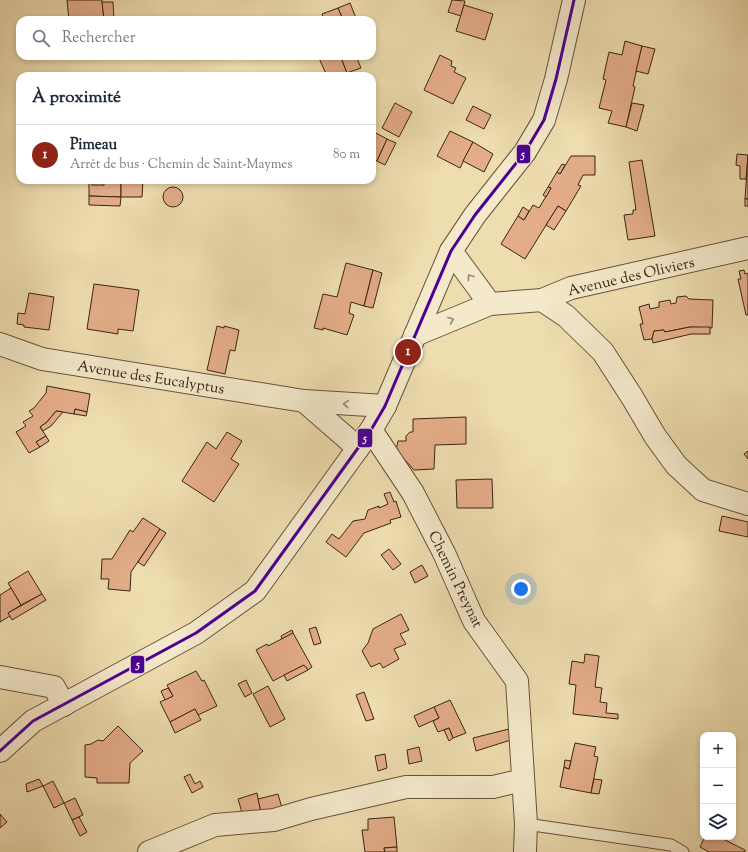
<!DOCTYPE html>
<html lang="fr">
<meta charset="utf-8">
<style>
:root{--surface:#fff;--page:#f6f6f7;--text:#1f2937;--muted:#747a83;--line:#e0e1e3;--accent:#8f2418}
body{margin:0;font-family:"Sorts Mill Goudy",serif;background:var(--page);color:var(--text)}
.controls{position:absolute;right:12px;bottom:12px;display:grid;overflow:hidden;border-radius:8px;box-shadow:0 2px 6px #0003}
.controls button{width:36px;height:36px;display:grid;place-items:center;padding:0;border:0;border-bottom:1px solid var(--line);background:var(--surface);color:var(--text);font:20px sans-serif}
.you{position:absolute;left:521px;top:589px;width:14px;height:14px;margin:-10px;border:3px solid #fff;border-radius:50%;background:#1a73e8;box-shadow:0 0 0 6px #1a73e833}
.badge{display:grid;place-items:center;width:26px;height:26px;border-radius:50%;background:var(--accent);color:#fff;font-size:13px;font-weight:700}
.pin{position:absolute;translate:-50% -50%;border:2px solid #fff;box-shadow:0 1px 4px #0006}
.list{margin:0;padding:0;list-style:none}
h2{display:flex;justify-content:space-between;align-items:center;height:52px;margin:0;padding:0 16px;font-size:17px}
h2 small{font-size:13px;font-weight:400;color:var(--muted)}
.list li{display:grid;grid-template-columns:26px 1fr auto;gap:12px;align-items:center;box-sizing:border-box;height:60px;padding:0 16px;border-top:1px solid var(--line)}
.list b{display:block;font-size:15px;white-space:nowrap}
.list p{margin:0;font-size:13px;white-space:nowrap;color:var(--muted)}
.list em{font-size:13px;font-style:normal;color:var(--muted)}
.icon{flex:none;width:22px;height:22px;fill:none;stroke:currentColor;stroke-width:2;stroke-linecap:round;stroke-linejoin:round}
.map{position:relative;flex:none;width:748px;height:852px;overflow:hidden}
.search{position:absolute;background:var(--surface);box-shadow:0 2px 6px #0003;left:16px;top:16px;width:360px;height:44px;display:flex;align-items:center;gap:10px;box-sizing:border-box;padding:0 14px;border-radius:12px;color:var(--muted);font-size:15px}
.panel{position:absolute;background:var(--surface);box-shadow:0 2px 6px #0003;left:16px;top:72px;width:360px;height:112px;border-radius:12px}
.map>svg:first-child{display:block}
.building{fill:#e4ad89;stroke:#3a2513}
.lines{fill:none;stroke-linecap:round;stroke-linejoin:round}
.lane-casing{stroke:#67533a;stroke-width:13}
.street-casing{stroke:#67533a;stroke-width:24}
.lane{stroke:#f4e9cb;stroke-width:11}
.street{stroke:#f4e9cb;stroke-width:22}
.bus-1-casing{stroke:#f4e9cb;stroke-width:6}
.bus-1{stroke:#4a0095;stroke-width:3}
.oneway{stroke:#97876f}
.labels{text-anchor:middle;stroke-width:4;stroke-linejoin:round;paint-order:stroke}
.street-label{font-size:15px;fill:#3a2513;stroke:#f4e9cb}
.line-badge{stroke:#f4e9cb;stroke-width:1.5}
.badge-label{font-size:11px;text-anchor:middle;font-weight:bold;fill:#fff}
</style>
<div class="map">
<svg width="748" height="852" viewBox="0 0 748 852">
<rect width="100%" height="100%" fill="#eeddaf"/>
<filter id="stains"><feTurbulence type="fractalNoise" baseFrequency=".005" numOctaves="4"/><feColorMatrix values="0 0 0 0 .2 0 0 0 0 .09 0 0 0 0 .02 0 0 0 .5 -.17"/></filter>
<radialGradient id="worn" r=".72"><stop offset=".6" stop-color="#630" stop-opacity="0"/><stop offset="1" stop-color="#630" stop-opacity=".3"/></radialGradient>
<g class="building">
<path d="M67 0H102L104 20H69Z"/>
<path d="M452 0 465 1 461 16 448 12Z"/>
<path d="M102 2H113L114 20H104Z"/>
<path d="M350 3 356 18 351 20H343L338 8Z"/>
<path d="M464 5 493 14 485 40 456 31Z"/>
<path d="M338 8 343 20H324L322 14Z"/>
<path d="M625 41 642 46 633 86 635 87 626 127 608 123 612 111 599 108 606 80 603 79 609 52 622 55Z"/>
<path d="M642 46 655 49 648 74 636 71Z"/>
<path d="M440 55 452 61 451 66 456 68 454 72 466 78 453 104 424 90Z"/>
<path d="M318 56H351L342 60 347 73 341 76H327Z"/>
<path d="M351 56H356L361 68 347 73 342 60Z"/>
<path d="M395 103 412 112 399 137 382 128Z"/>
<path d="M632 103 644 105 637 131 626 127Z"/>
<path d="M473 106 491 115 484 129 466 120Z"/>
<path d="M372 131 387 139 377 161 372 159Z"/>
<path d="M450 131 473 142 460 168 437 156Z"/>
<path d="M387 139 396 143 385 165 377 161Z"/>
<path d="M473 142 493 154 484 172 463 161Z"/>
<path d="M737 154 748 155 746 179H740V166L736 165Z"/>
<path d="M748 155V199H745Z"/>
<path d="M571 156H595V175H583L578 185 581 186 566 211 558 206 525 259 501 244 518 216 524 220 533 205 539 208 551 188 548 187 557 172 560 174Z"/>
<path d="M642 160 655 236 628 240 624 215 633 214V210H636L629 162Z"/>
<path d="M562 164 565 165 560 174 557 172Z"/>
<path d="M89 180H92V185H104V180H121V197L89 196Z"/>
<path d="M121 180H143L142 197H121Z"/>
<path d="M548 187 551 188 546 197 543 195Z"/>
<circle cx="173" cy="197" r="10"/>
<path d="M89 196 121 197 120 206 89 205Z"/>
<rect x="745" y="199" width="3" height="7"/>
<path d="M558 206 566 211 554 230 546 225Z"/>
<path d="M523 207 529 211 524 220 518 216Z"/>
<path d="M346 263 373 270 364 306 351 302 349 313 354 315 347 335 323 328V330L314 328 323 294 337 297Z"/>
<path d="M373 270 382 273 373 308 364 306Z"/>
<path d="M744 270 745 274 748 273V315H746L738 279H741L739 271Z"/>
<path d="M94 284 139 290 133 331 118 329V334L87 329Z"/>
<path d="M29 293 54 297 49 330 24 327V325L17 324 18 313 25 314Z"/>
<path d="M686 296 689 299 713 300 712 328 690 327 665 332 664 330 654 331 652 339 644 340 640 324H643L639 307 649 304 650 309 659 307V302L670 300 671 304 676 303 677 297Z"/>
<path d="M217 326 224 328V326L239 330 235 351 230 350 225 374 207 370Z"/>
<path d="M690 327H710V334H691L653 343 652 339 654 331 664 330 665 332Z"/>
<path d="M47 386 90 394 87 412 75 409 74 414 56 411 47 422 40 427 46 436 36 442 40 447 29 453 16 432 26 426 23 422 33 416 29 411 34 408 46 393Z"/>
<path d="M75 409 87 412 86 416 74 414Z"/>
<path d="M56 411 63 412 51 426 43 431 40 427 47 422Z"/>
<path d="M466 417V444L435 445 434 469 414 470 396 450 398 441H406V436L410 432H413V419Z"/>
<path d="M227 432 242 441 231 459 239 464 214 502 182 481 207 442 216 449Z"/>
<path d="M46 436 49 441 40 447 36 442Z"/>
<path d="M748 451V459L744 454Z"/>
<path d="M492 479 493 508H457L456 480Z"/>
<path d="M390 492 394 502 396 501 401 517 390 520 391 523 364 533 346 557 326 542 332 534 339 539 353 521 365 519 368 510 379 506V508L388 504 384 494Z"/>
<path d="M722 516 748 522V537L719 531Z"/>
<path d="M143 518 160 529 131 572 130 591 108 589 109 579H101L102 559H112L130 530 133 532Z"/>
<path d="M160 529 166 533 144 566 138 562Z"/>
<path d="M389 549 401 564 393 570 381 555Z"/>
<path d="M422 565 428 576 415 583 410 572Z"/>
<path d="M28 571 42 594 21 605 8 583Z"/>
<path d="M11 588 21 605 8 613 10 616 0 622V595Z"/>
<path d="M42 594 46 600 12 620 8 613Z"/>
<path d="M401 614 409 630 400 634 406 644 394 649 399 659 383 668 380 663 371 667 362 651 368 643 373 629Z"/>
<path d="M316 627 321 643 314 645 309 629Z"/>
<path d="M292 630 293 633 282 639 281 636Z"/>
<path d="M293 633 312 667 308 670 304 665 273 681 256 650 267 644 268 646Z"/>
<path d="M585 654 599 656 595 687 602 688 600 702 607 703 606 713 618 714V719L573 714 576 685 569 684 572 661 584 663Z"/>
<path d="M304 665 308 670 287 681 284 675Z"/>
<path d="M196 671 202 681 204 680 217 706 198 715 195 709 170 722 160 702 173 696 167 685Z"/>
<path d="M246 680 252 693 245 697 238 684Z"/>
<path d="M268 686 285 719 270 727 253 694Z"/>
<path d="M168 688 173 696 165 700 161 691Z"/>
<path d="M364 692 374 719 366 721 356 695Z"/>
<path d="M450 700 466 733 453 738 449 728 438 732 433 721 439 718 434 707Z"/>
<path d="M434 707 439 718 419 727 414 716Z"/>
<path d="M195 709 201 720 175 733 170 722Z"/>
<path d="M118 726 143 751 130 763 129 783H97V778L85 777V745L91 744 98 740 103 741Z"/>
<path d="M517 727V738L476 751 473 738Z"/>
<path d="M449 728 453 738 449 741 444 730Z"/>
<path d="M575 743 596 747 594 756 598 757 591 793 560 787 564 767 569 769Z"/>
<path d="M419 747 422 761 409 764 407 750Z"/>
<path d="M385 754 387 768 378 771 375 756Z"/>
<path d="M565 760 571 761 569 769 564 767Z"/>
<path d="M190 774 195 784 200 781 203 787 192 793 184 777Z"/>
<path d="M39 779 43 786 27 792 26 784Z"/>
<path d="M594 779 602 780 599 794 591 793Z"/>
<path d="M53 781 64 803 54 808 43 786Z"/>
<path d="M257 793 261 812 243 816 238 799Z"/>
<path d="M278 794 282 808 261 812 258 799Z"/>
<path d="M75 798 83 815 72 820 64 803Z"/>
<path d="M0 814 7 822 0 828Z"/>
<path d="M79 817 87 832 80 836 72 820Z"/>
<path d="M394 817 397 847 384 848 385 852H365L362 830H368V819Z"/>
<path d="M705 837H719L745 850V852H709L700 847Z"/>
<path d="M397 847V852H385L384 848Z"/>
</g>
<g class="lines">
<defs>
<path id="lane" d="M526 824 671 845 683 852"/>
<g id="street">
<path d="M451 251 490 304"/>
<path d="M542 300 566 316 603 352 632 397 655 436 676 465 703 490 748 504"/>
<path d="M415 335 490 304 542 300 571 288 748 248"/>
<path d="M0 344 42 359 304 401 385 406"/>
<path d="M304 401 358 448"/>
<path d="M371 430 413 493 444 553 474 621 517 681 526 824 525 852"/>
<path d="M0 677 54 687 64 705"/>
<path d="M0 751 33 721 196 633 255 591 371 430 385 406 451 251 475 215 525 152 544 120 556 79 574 0"/>
<path d="M149 852 215 825 274 820 311 809 406 787H493L523 780"/>
</g>
</defs>
<use href="#lane" class="lane-casing"/>
<use href="#street" class="street-casing"/>
<use href="#lane" class="lane"/>
<use href="#street" class="street"/>
<defs>
<path id="bus-1" d="M0 751 33 721 196 633 255 591 371 430 385 406 451 251 475 215 525 152 544 120 556 79 574 0"/>
</defs>
<use href="#bus-1" class="bus-1-casing"/>
<use href="#bus-1" class="bus-1"/>
</g>
<defs><path id="oneway-chevron" d="M-2-3.5L2.5 0L-2 3.5" fill="none" stroke-width="1.6" stroke-linecap="round" stroke-linejoin="round"/></defs>
<g class="oneway">
<use href="#oneway-chevron" transform="translate(470 277) rotate(-126)"/>
<use href="#oneway-chevron" transform="translate(451 320) rotate(-23)"/>
<use href="#oneway-chevron" transform="translate(346 404) rotate(-177)"/>
</g>
<g class="labels">
<g class="street-label">
<text transform="translate(631 276) rotate(-13)" y="5">Avenue des Oliviers</text>
<text transform="translate(151 377) rotate(9)" y="5">Avenue des Eucalyptus</text>
<text transform="translate(456 579) rotate(64)" y="5">Chemin Preynat</text>
</g>
</g>
<g class="line-badge">
<rect x="516" y="144" width="15" height="20" rx="4" fill="#4a0095"/>
<rect x="357" y="428" width="16" height="20" rx="4" fill="#4a0095"/>
<rect x="130" y="655" width="15" height="19" rx="4" fill="#4a0095"/>
</g>
<g class="badge-label">
<text x="523" y="158">5</text>
<text x="365" y="442">5</text>
<text x="138" y="668">5</text>
</g>
<rect width="100%" height="100%" filter="url(#stains)"/>
<rect width="100%" height="100%" fill="url(#worn)"/>
</svg>
<div class="controls">
<button>+</button>
<button>−</button>
<button><svg class="icon" aria-label="layers" viewBox="0 0 24 24"><path d="M12 4l9 5-9 5-9-5zM3 14l9 5 9-5"/></svg></button>
</div>
<div class="you"></div>
<div class="pin badge" style="left:408px;top:352px">1</div>
<div class="search"><svg class="icon" aria-label="search" viewBox="0 0 24 24"><circle cx="10" cy="10" r="6"/><path d="M15 15l6 6"/></svg>Rechercher</div>
<section class="panel">
<h2>À proximité<small></small></h2>
<ul class="list">
<li><span class="badge">1</span><div><b>Pimeau</b><p>Arrêt de bus · Chemin de Saint-Maymes</p></div><em>80 m</em></li>
</ul>
</section>
</div>
